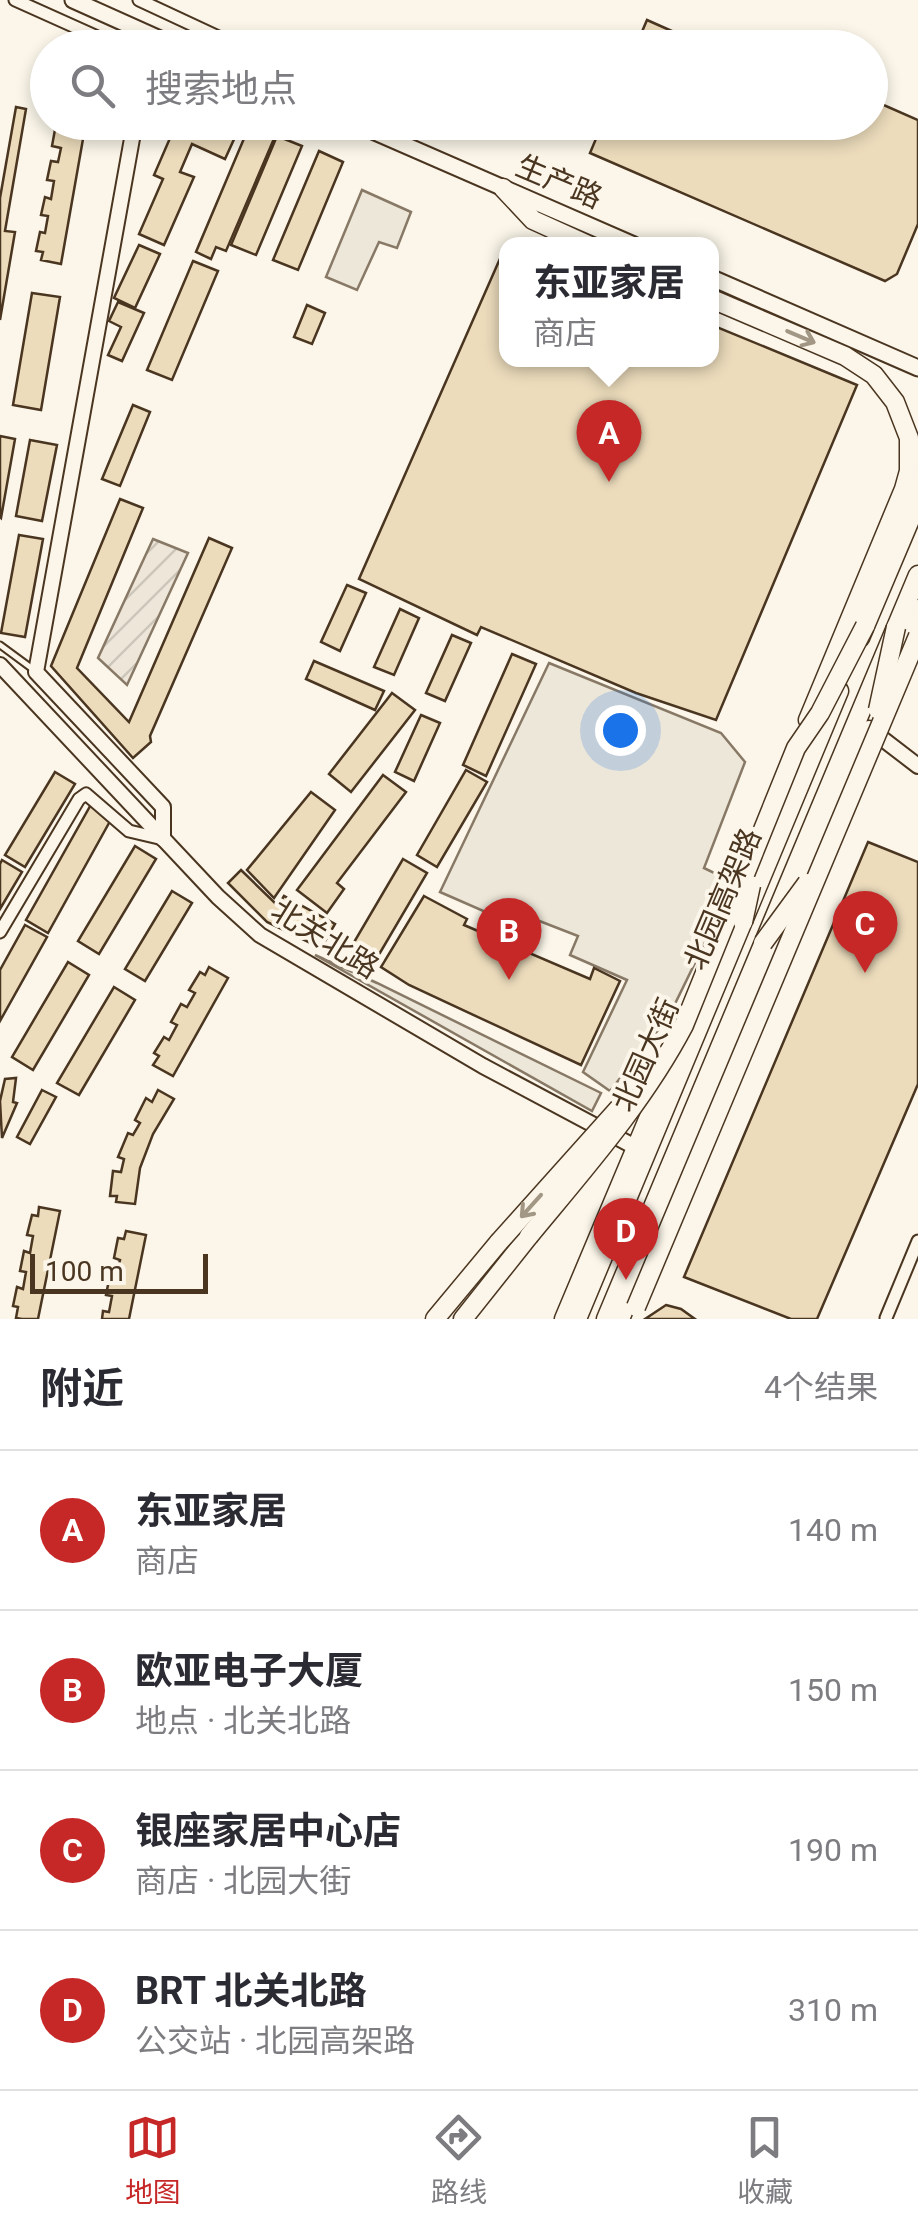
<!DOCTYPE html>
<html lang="zh">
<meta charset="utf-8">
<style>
:root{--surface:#fff;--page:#f2f2f3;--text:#2b2b33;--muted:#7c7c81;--line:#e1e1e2;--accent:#c62828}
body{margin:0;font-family:Roboto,"Noto Sans SC",sans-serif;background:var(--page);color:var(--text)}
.scale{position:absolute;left:30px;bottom:25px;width:178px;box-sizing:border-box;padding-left:10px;border:5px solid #4a3520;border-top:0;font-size:28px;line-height:35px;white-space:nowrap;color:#4a3520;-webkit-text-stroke:8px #fbf6e9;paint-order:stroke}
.you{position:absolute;left:620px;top:730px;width:35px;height:35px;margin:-25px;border:8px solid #fff;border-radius:50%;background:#1a73e8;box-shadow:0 0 0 15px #1a73e833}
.badge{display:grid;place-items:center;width:65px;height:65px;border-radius:50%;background:var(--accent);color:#fff;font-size:32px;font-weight:700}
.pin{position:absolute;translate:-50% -82px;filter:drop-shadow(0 2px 5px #0008)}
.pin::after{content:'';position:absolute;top:52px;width:35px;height:30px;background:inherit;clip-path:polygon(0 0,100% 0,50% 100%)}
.popup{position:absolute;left:499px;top:237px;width:220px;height:130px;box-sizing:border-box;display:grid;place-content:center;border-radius:20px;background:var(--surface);filter:drop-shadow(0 2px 8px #0005);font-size:32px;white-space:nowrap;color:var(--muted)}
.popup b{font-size:38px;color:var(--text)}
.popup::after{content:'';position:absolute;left:50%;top:100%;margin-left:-20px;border:20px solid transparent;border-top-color:var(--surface)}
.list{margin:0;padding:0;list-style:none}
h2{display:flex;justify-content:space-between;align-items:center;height:130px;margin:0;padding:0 40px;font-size:42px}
h2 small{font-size:32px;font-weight:400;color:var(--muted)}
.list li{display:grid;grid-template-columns:65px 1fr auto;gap:30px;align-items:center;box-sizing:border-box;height:160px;padding:0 40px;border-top:2px solid var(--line)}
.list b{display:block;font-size:38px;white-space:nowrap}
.list p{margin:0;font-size:32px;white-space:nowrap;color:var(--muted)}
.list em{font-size:32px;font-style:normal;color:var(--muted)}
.icon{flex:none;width:55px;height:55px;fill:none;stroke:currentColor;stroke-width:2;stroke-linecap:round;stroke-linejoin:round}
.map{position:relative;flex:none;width:918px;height:1319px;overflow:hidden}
.search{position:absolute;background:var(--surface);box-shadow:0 5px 15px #0003;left:30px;right:30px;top:30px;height:110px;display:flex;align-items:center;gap:25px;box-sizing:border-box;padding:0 35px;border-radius:55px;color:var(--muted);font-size:38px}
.sheet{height:770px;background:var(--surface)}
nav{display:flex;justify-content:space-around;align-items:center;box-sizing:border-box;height:140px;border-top:2px solid var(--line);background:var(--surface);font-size:28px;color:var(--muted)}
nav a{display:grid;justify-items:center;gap:5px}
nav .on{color:var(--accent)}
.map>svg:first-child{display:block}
.garden{fill:url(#garden-furrows);stroke:#887966;stroke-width:2.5}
.parking{fill:#ede7d9;stroke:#887966;stroke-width:2.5}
.building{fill:#ecdcbc;stroke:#4a3520;stroke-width:2.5}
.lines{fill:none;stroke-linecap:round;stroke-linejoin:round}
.service-casing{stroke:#4a3520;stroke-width:9}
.minor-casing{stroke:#4a3520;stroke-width:15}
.tertiary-casing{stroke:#4a3520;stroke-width:18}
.secondary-casing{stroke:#4a3520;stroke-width:19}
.primary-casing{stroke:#4a3520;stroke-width:21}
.trunk-casing{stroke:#4a3520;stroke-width:21}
.service{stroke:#fbf6e9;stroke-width:5}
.minor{stroke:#fbf6e9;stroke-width:11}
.tertiary{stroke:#fbf6e9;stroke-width:14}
.secondary{stroke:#fbf6e9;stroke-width:15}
.primary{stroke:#fbf6e9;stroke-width:18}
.trunk{stroke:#fbf6e9;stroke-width:18}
.trunk-bridge-casing{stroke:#4a3520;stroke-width:21;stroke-linecap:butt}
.trunk-bridge{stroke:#fbf6e9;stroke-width:18}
.oneway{stroke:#a29684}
.labels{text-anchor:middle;stroke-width:8;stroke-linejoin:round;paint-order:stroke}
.street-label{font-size:30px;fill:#4a3520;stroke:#fbf6e9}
</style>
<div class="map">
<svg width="918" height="1319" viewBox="0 0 918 1319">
<defs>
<pattern id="garden-furrows" width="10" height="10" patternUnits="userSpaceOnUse" patternTransform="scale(2.5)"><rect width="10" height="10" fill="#ede6d9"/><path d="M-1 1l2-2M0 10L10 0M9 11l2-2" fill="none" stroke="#cdc6ba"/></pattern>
</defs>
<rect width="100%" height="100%" fill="#fbf6e9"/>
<path class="garden" d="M153 539 188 553 127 685 98 658Z"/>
<g class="parking">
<path d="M362 190 411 212 397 248 379 242 357 290 326 277Z"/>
<path d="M549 663 721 733 745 762 704 868 731 881 713 926 669 1016 610 1091 583 1072 627 980 570 955 578 936 524 915 520 927 440 892Z"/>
<path d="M315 955 377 983 601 1093 592 1111Z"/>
</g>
<g class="building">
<path d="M647 20 710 48H635Z"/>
<path d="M870 99 918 120V224L897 274 885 281 590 153 603 122H870Z"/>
<path d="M16 107 26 109 5 231 15 232 0 320V198Z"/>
<path d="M64 122H86L61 264 41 260 43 252 36 251 40 232 45 233 48 216 41 215 45 197 51 199 54 181 47 180 51 161 58 162 61 148 52 146 56 124 63 126Z"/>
<path d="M177 122H203L235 137 225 159 192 144 180 172 194 177 164 245 139 234 163 179 154 175Z"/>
<path d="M251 122H269L279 127 226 251 216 247 211 259 196 252Z"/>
<path d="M277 136 302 146 256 255 231 245Z"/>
<path d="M319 151 343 162 298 270 273 260Z"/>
<path d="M139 245 160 254 135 308 114 298Z"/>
<path d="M506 245V360H712V325L857 385 716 720 636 693 481 627 477 635 359 579Z"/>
<path d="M193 261 218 271 172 380 147 370Z"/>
<path d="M32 293 60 297 41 410 13 405Z"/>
<path d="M118 302 144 313 122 361 108 355 121 327 109 321Z"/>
<path d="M307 305 325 313 312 344 294 337Z"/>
<path d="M133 405 150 412 120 486 102 479Z"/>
<path d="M0 436 15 439 1 518 0 517Z"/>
<path d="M30 440 57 445 42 521 16 516Z"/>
<path d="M120 499 143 508 77 668 129 722 209 538 232 548 150 736 151 742 133 758 51 666Z"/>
<path d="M19 535 43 539 25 637 1 633Z"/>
<path d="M347 585 366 593 340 651 321 642Z"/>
<path d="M400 609 419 618 394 675 374 667Z"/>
<path d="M452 635 471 643 445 701 426 693Z"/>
<path d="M512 654 536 664 486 776 463 765Z"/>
<path d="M314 661 384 691 375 710 306 679Z"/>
<path d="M392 693 415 710 351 792 329 774Z"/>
<path d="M421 715 440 723 414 781 395 772Z"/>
<path d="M466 770 487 782 437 867 417 855Z"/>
<path d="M55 772 75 784 25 867 5 855Z"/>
<path d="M383 775 406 792 337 883 344 889 327 913 297 890Z"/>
<path d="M311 792 335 810 274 898 247 870Z"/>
<path d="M93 801 114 814 48 933 26 920Z"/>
<path d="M868 842 918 862V1084L817 1319H791L684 1277Z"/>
<path d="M135 846 156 859 99 954 78 941Z"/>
<path d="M403 859 427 873 374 963 350 949Z"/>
<path d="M2 860 22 872 0 909V864Z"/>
<path d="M241 870 278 906 284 896 335 924 321 948 267 922 228 883Z"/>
<path d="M172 891 192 903 145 981 125 969Z"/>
<path d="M424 896 467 919 464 925 590 979 594 968 620 981 581 1065 409 985 381 967Z"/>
<path d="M25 925 47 937 0 1021V970Z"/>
<path d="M68 962 89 975 33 1070 12 1057Z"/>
<path d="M209 967 228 978 173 1076 153 1065 159 1056 154 1053 164 1037 169 1040 177 1025 171 1022 181 1004 187 1007 195 993 189 990 200 972 205 975Z"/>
<path d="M114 987 135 1000 79 1095 57 1083Z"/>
<path d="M16 1078 13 1102 17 1103 2 1138 0 1101 5 1079Z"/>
<path d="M42 1090 56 1097 30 1144 17 1137Z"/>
<path d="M158 1090 174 1099 153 1134 140 1168 135 1204 116 1202 117 1196H110L113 1171 121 1172 124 1159 118 1157 128 1133 133 1135 140 1123 135 1120 146 1098 152 1102Z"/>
<path d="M39 1207 60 1211 38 1319H22L16 1318 18 1307 13 1306 17 1287 23 1289 26 1272 20 1271 24 1251 30 1253 33 1236 27 1235 32 1215 38 1216Z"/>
<path d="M126 1231 146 1235 129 1319H102L103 1311 109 1312 112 1296 106 1295 110 1275 116 1276 120 1260 114 1258 118 1238 124 1239Z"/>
<path d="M666 1305 681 1309 695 1319H645Z"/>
</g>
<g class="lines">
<defs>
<path id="service" d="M0 645 34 670"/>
<g id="minor">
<path d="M15 0 122 48"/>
<path d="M139 0 242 48"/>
<path d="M0 932 79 799 86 794 129 831 163 839"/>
<path d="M886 1318 918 1241"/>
</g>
<g id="tertiary">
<path d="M135 122 36 672 163 807V839"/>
<path d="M0 665 218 897 260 935 483 1066 635 1147"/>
<path d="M871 730 918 766"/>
</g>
<g id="secondary">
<path d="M73 0 180 48"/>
<path d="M352 122 634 245"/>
<path d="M712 278 918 368"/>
</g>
<g id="primary">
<path d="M905 513 918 481"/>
<path d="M891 673 918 609"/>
<path d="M564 1319 678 1048"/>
<path d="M620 1319 869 730"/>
</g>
<g id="trunk">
<path d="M503 188 533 220 588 245"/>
<path d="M712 299 845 356 874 375 895 402 909 438V471L904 489 808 720"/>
<path d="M860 638 918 501"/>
<path d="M435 1319 499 1242"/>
<path d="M463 1319 529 1236"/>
<path d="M577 1319 839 691"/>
<path d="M606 1319 918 575"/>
</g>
</defs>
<use href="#service" class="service-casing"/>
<use href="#minor" class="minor-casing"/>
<use href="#tertiary" class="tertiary-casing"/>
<use href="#secondary" class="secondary-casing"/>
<use href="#primary" class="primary-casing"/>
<use href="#trunk" class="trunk-casing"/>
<use href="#service" class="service"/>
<use href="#minor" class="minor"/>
<use href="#tertiary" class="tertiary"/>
<use href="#secondary" class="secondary"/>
<use href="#primary" class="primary"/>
<use href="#trunk" class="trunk"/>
<defs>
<g id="trunk-bridge">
<path d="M878 710 896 627"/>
<path d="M743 922 751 885"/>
<path d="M763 943 807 883"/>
<path d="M529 1236C585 1168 643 1103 684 1025L796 748 820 713 865 626"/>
<path d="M499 1242 619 1108"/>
<path d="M636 1307 918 636"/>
</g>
</defs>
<use href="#trunk-bridge" class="trunk-bridge-casing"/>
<use href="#trunk-bridge" class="trunk-bridge"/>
</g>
<defs><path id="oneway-shaft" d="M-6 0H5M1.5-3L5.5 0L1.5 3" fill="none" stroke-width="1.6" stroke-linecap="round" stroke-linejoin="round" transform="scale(2.5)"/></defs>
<g class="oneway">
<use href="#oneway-shaft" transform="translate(801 337) rotate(23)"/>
<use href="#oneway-shaft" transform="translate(531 1206) rotate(132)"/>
</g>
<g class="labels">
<g class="street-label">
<text transform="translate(559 182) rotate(23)" y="10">生产路</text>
<text transform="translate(723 899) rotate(-67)" y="10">北园高架路</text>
<text transform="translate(325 939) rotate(32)" y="10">北关北路</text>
<text transform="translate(646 1055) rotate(-66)" y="10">北园大街</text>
</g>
</g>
</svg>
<div class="scale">100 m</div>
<div class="you"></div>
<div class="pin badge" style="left:609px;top:482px">A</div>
<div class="popup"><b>东亚家居</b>商店</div>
<div class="pin badge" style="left:509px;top:980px">B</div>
<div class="pin badge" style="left:865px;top:973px">C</div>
<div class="pin badge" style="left:626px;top:1280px">D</div>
<div class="search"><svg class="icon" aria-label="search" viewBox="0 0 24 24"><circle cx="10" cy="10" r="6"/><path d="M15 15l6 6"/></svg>搜索地点</div>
</div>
<section class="sheet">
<h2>附近<small>4个结果</small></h2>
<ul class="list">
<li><span class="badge">A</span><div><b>东亚家居</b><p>商店</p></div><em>140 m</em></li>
<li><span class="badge">B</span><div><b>欧亚电子大厦</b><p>地点 · 北关北路</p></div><em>150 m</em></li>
<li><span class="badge">C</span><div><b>银座家居中心店</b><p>商店 · 北园大街</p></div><em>190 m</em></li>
<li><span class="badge">D</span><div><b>BRT 北关北路</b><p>公交站 · 北园高架路</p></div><em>310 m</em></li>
</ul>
</section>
<nav>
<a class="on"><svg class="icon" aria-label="map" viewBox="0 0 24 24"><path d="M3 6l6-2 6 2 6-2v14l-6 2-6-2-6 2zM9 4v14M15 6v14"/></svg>地图</a>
<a><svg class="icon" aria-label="directions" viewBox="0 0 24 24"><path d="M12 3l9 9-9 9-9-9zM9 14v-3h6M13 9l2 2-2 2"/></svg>路线</a>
<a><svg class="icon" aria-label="saved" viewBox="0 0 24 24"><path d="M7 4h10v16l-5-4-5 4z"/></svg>收藏</a>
</nav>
